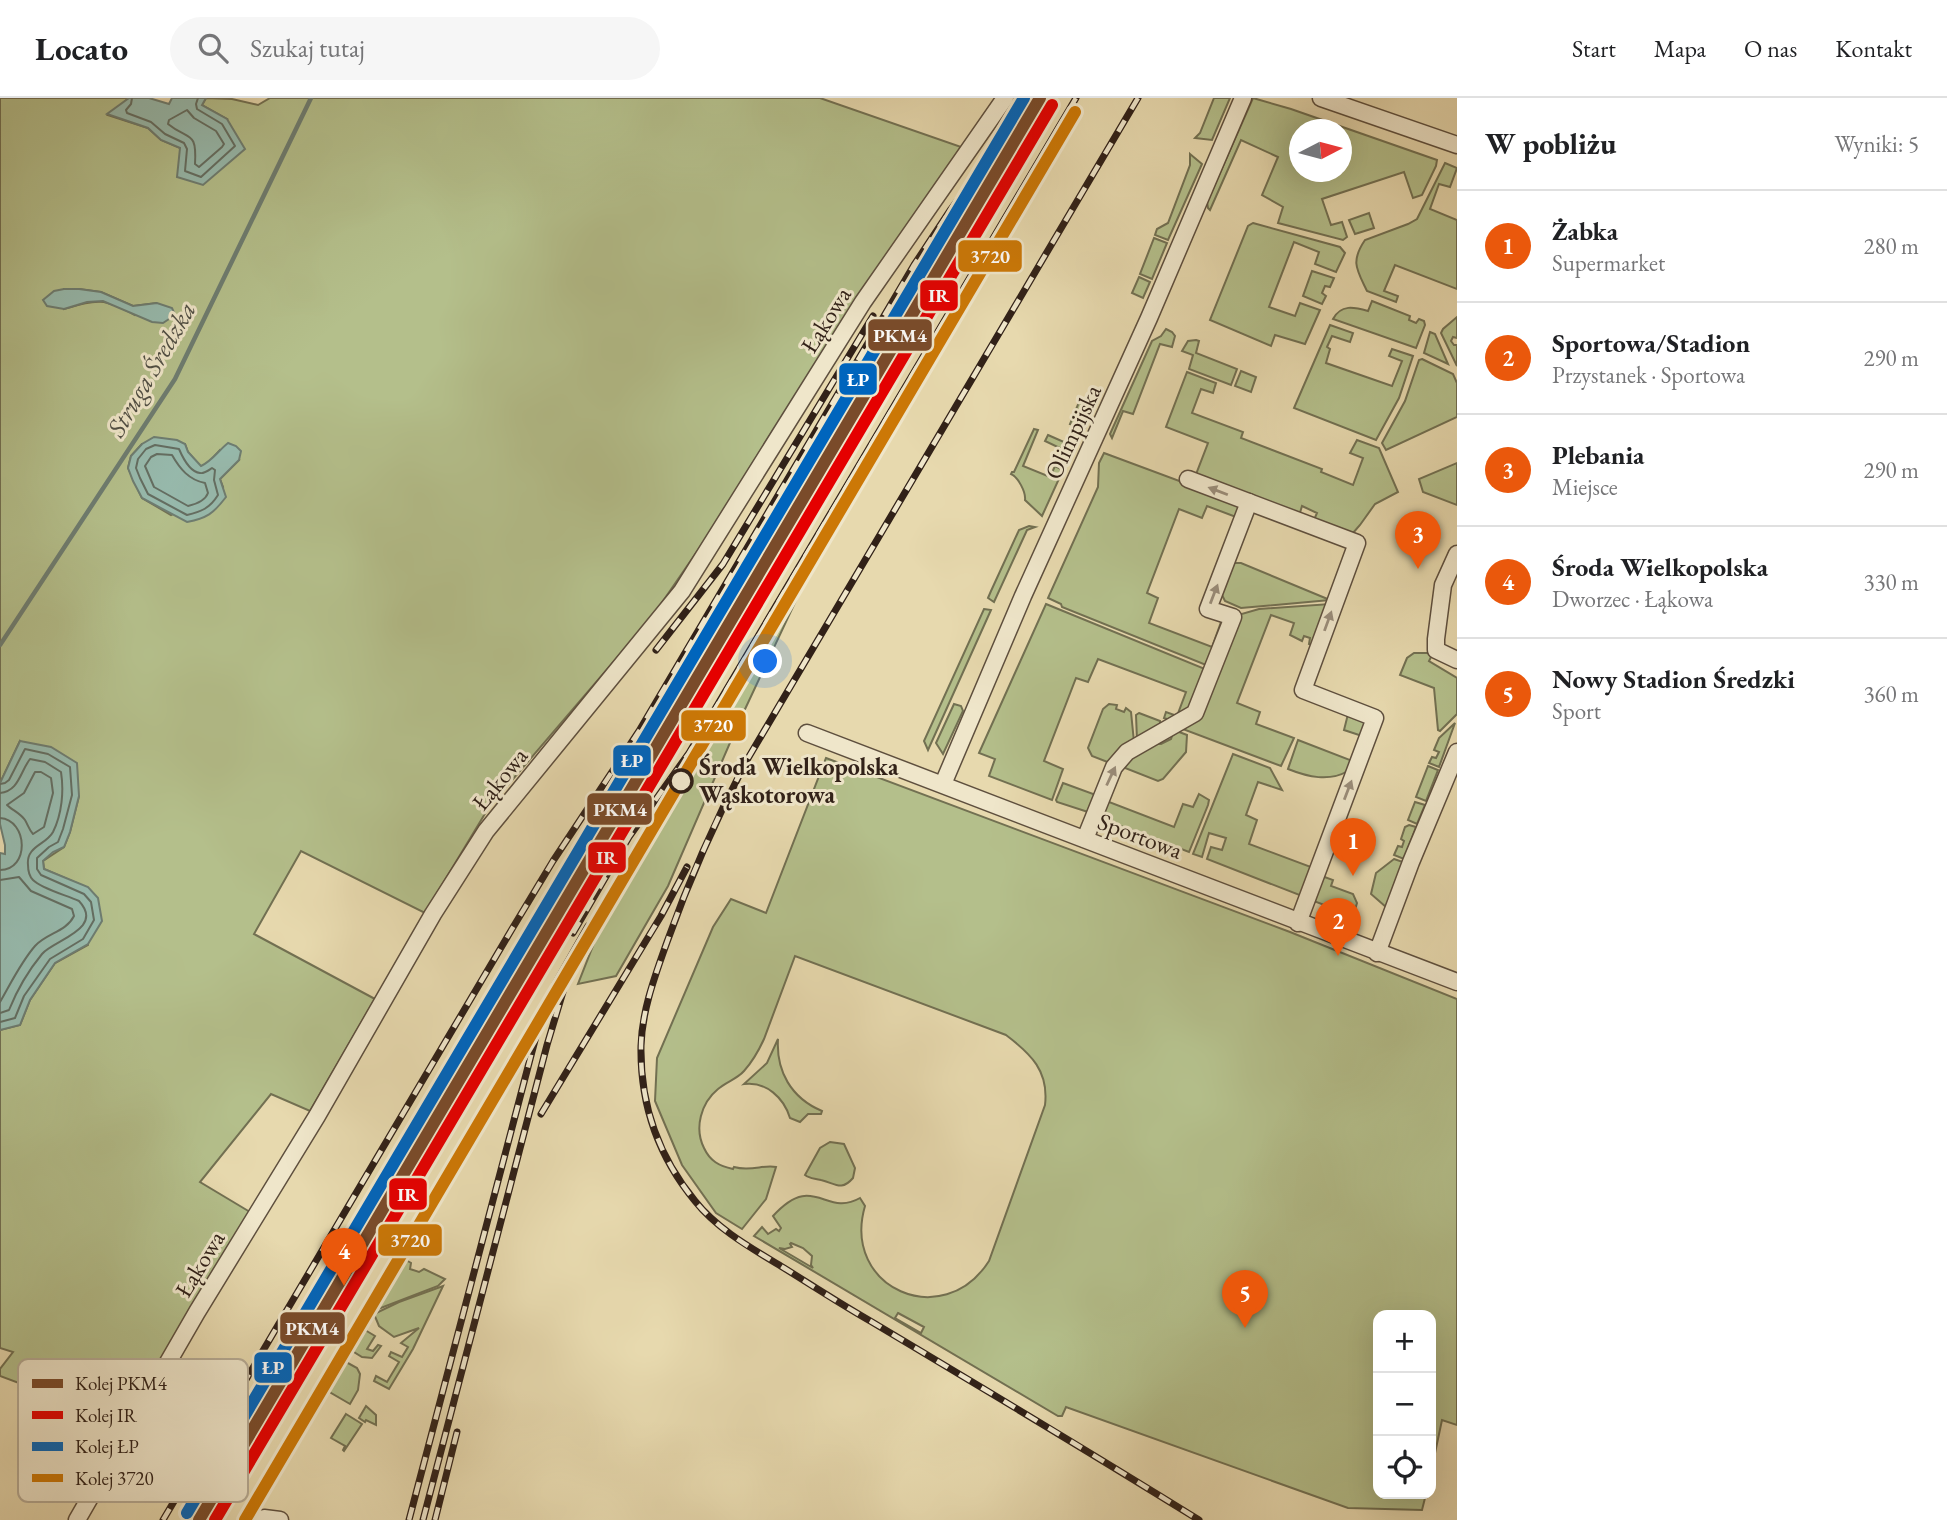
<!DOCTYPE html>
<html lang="pl">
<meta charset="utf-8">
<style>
:root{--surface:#fff;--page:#f6f6f6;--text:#202124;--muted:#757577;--line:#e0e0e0;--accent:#ea580c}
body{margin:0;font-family:"EB Garamond",serif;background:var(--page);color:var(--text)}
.controls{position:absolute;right:21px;bottom:21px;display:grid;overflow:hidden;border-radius:14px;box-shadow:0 7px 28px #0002}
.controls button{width:63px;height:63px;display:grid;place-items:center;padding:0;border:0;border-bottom:2px solid var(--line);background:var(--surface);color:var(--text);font:35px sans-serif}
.compass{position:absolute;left:1289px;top:21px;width:63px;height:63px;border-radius:50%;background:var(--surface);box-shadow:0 7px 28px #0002;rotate:84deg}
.you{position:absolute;left:766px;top:564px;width:24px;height:24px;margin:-18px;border:5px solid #fff;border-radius:50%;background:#1a73e8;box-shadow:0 0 0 10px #1a73e833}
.badge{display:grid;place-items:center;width:46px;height:46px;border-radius:50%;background:var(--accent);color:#fff;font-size:23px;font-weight:700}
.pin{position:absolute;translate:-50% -58px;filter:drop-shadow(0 2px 4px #0008)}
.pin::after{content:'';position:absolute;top:37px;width:24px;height:21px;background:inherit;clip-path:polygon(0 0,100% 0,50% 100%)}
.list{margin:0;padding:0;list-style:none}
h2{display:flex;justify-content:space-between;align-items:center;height:91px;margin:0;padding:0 28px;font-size:30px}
h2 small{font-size:23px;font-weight:400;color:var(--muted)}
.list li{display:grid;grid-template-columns:46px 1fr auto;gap:21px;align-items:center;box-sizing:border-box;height:112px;padding:0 28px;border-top:2px solid var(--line)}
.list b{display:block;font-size:26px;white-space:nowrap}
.list p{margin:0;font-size:23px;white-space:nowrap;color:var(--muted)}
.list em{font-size:23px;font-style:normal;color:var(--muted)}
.icon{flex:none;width:38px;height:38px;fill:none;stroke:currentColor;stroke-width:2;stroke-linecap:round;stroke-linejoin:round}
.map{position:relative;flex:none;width:1457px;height:1422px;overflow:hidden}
header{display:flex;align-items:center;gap:42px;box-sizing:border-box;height:98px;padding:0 35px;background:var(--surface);border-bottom:2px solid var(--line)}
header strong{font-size:33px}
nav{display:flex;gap:38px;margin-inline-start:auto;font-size:24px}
.search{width:490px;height:63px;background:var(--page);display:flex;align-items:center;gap:18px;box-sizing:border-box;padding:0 24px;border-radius:38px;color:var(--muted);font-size:26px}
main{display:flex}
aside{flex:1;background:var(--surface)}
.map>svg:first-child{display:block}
.green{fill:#b4bf8b;stroke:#727052;stroke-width:2;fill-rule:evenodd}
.water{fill:#97baad;stroke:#6e7d71;stroke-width:2}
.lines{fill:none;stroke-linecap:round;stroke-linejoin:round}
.shore{stroke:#646e62;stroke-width:2}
.stream{stroke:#6e7d71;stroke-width:4.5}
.minor-casing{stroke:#5e4f3e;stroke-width:19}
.minor{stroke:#efe6ca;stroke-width:16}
.rail-casing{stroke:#312118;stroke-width:7}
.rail{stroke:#efe6ca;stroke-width:4.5;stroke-dasharray:13;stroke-linecap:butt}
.rail-1-casing{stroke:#efe6ca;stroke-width:18}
.rail-2-casing{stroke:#efe6ca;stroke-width:18}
.rail-3-casing{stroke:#efe6ca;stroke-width:18}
.rail-4-casing{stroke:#efe6ca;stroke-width:18}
.rail-1{stroke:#7a4b2a;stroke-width:12}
.rail-2{stroke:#e50000;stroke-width:12}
.rail-3{stroke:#0065bd;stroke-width:12}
.rail-4{stroke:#cc7806;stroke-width:12}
.oneway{fill:#9a8d7a}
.stop-dot{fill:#efe6ca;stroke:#312118;stroke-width:3.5}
.labels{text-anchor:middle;stroke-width:6;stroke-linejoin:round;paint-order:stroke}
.street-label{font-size:24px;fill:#312118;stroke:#efe6ca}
.stop-label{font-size:24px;font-weight:bold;fill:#312118;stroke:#efe6ca;text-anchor:start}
.water-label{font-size:26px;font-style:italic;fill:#504f45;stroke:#efe6ca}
.key{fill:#efe6ca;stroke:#b6ab95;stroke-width:2}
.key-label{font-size:19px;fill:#312118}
.line-badge{stroke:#efe6ca;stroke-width:2.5}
.badge-label{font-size:19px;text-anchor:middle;font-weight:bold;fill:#fff}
</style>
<header>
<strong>Locato</strong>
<div class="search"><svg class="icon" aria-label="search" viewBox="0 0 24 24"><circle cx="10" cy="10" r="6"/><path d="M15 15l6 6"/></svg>Szukaj tutaj</div>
<nav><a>Start</a><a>Mapa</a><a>O nas</a><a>Kontakt</a></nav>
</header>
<main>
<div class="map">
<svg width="1457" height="1422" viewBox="0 0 1457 1422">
<rect width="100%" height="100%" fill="#e7d9ae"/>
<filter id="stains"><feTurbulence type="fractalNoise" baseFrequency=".00286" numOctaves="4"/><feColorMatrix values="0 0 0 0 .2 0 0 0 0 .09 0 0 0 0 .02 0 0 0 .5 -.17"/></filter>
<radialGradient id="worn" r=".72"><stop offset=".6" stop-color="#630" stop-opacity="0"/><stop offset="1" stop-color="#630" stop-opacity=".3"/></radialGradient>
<g class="green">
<path d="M0 0H129L108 17 148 30 161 42 180 50 227 21 202 7 206 0 232 1 258 7 270 0H820L964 50 772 334 707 439 652 519 489 709 425 815 301 753 254 836 375 901 310 1013 271 996 200 1084 250 1114 123 1324 0 1278V1271L13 1254 0 1250V932L20 927 30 902 55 865 88 847V790L44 771 43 763 64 749 70 734 79 698 20 643 0 685ZM64 191H79L101 194 133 208 157 205 135 217C103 200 99 201 64 211ZM142 346H185L188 354 201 369 209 364 220 352 239 362 220 381 223 389 171 417 142 400 128 370 131 358Z"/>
<path d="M1214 0H1230L1212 42 1195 40 1200 35Z"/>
<path d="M1253 0 1291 11 1437 62 1436 68 1422 97 1413 100 1404 74 1322 101 1331 127 1342 124 1347 139 1343 142 1278 125 1283 109 1262 97 1278 59 1241 42 1210 112 1208 110 1207 104ZM1300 32H1342V74H1300Z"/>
<path d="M1190 56 1202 66 1168 142 1155 137 1157 131 1168 125 1190 67Z"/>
<path d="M1445 65 1457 70 1450 89 1439 86 1430 111 1457 122V191L1395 167 1384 193 1398 198 1396 204 1367 193C1357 172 1350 164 1365 142L1408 126 1417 121Z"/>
<path d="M1369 115 1374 130 1355 136 1349 122Z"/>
<path d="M1253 125 1340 149 1345 155 1336 174 1315 166 1319 154 1294 144 1269 209 1295 218 1300 205 1320 212 1305 246 1275 237 1271 248 1210 222 1248 128Z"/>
<path d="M1154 140 1167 145 1152 181 1140 176Z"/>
<path d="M1312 173 1334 180 1330 189 1325 188 1322 195 1326 198 1322 206 1303 198Z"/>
<path d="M1139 179 1150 184 1143 200 1132 195Z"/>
<path d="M1372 203 1410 218 1409 222 1416 225 1419 221 1424 223 1425 227 1416 250 1333 221C1341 206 1354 209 1368 213Z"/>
<path d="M1457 219V240L1453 239 1451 243 1454 247H1457V268L1441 235 1443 231Z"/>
<path d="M1330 227 1353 235 1350 244 1332 238 1327 249 1330 251 1326 265 1392 288 1402 263 1389 258 1392 251 1413 258 1399 300 1376 342 1294 310Z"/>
<path d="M1166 231 1172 234 1175 238 1172 249 1160 246 1133 316 1123 313 1112 340 1110 336 1152 243 1161 238Z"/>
<path d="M1430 234 1435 236 1448 266 1424 255Z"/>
<path d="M1196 242 1199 243 1196 255 1237 271 1231 287 1189 271 1193 257 1182 253 1188 243Z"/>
<path d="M1422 261 1453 276 1457 285V319L1386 352 1382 345 1405 303 1419 262Z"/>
<path d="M1241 273 1256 279 1251 294 1235 288Z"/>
<path d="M1187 274 1216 285 1213 295 1201 291 1192 315 1243 334 1241 340 1322 371 1321 374 1353 387 1363 360 1350 355 1357 342 1379 350 1398 394 1375 406 1360 427 1353 435 1313 424 1317 415 1302 408 1299 418 1195 379 1208 345 1166 329Z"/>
<path d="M1079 304 1094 311 1085 330 1070 326Z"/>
<path d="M1034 331 1038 332 1023 368 1050 379 1055 368 1063 372 1042 418 1025 402C1026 394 1018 379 1011 376L1012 374H1014Z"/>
<path d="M1048 337 1073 348 1064 369 1056 366 1062 351 1045 343Z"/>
<path d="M1104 355 1236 404 1241 411 1236 419 1207 408 1202 420 1179 411 1147 495 1158 500 1149 525 1212 549 1221 524 1219 517 1225 519 1206 567 1062 509 1061 506 1048 500 1098 389 1099 365Z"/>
<path d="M1457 365V407L1423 394 1419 381Z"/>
<path d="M1029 428 1035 429 1027 432 994 504 988 500 991 493 1019 432Z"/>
<path d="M1235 465H1241L1330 502 1241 510 1225 503 1220 493 1232 466Z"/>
<path d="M796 493 800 494 739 624 668 788 616 878 578 886 600 830 655 729Z"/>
<path d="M1046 506 1205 571 1192 608 1173 623 1164 620 1166 614 1177 618 1186 594 1098 561 1088 584 1076 580 1044 663 1063 671 1052 702 989 678 995 661 979 655Z"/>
<path d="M1330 506 1314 547 1309 546 1310 540 1304 538 1302 543 1290 537 1294 525 1271 517 1237 605 1260 614 1256 626 1294 640 1281 668 1180 630 1238 517 1259 511Z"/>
<path d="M984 511 991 512 928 652 924 643Z"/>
<path d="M1414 555H1433L1429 563 1457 580V616L1440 633 1438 632 1434 590 1400 577 1407 560Z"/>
<path d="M954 606 961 608 963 613 943 656 936 645Z"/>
<path d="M1109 606 1117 607 1116 611 1124 614 1126 610 1131 614 1134 644 1110 665 1092 658 1088 650 1103 611Z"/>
<path d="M1139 615 1160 623V625H1165L1137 642 1136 617Z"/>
<path d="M1348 616 1364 622 1365 626 1362 638 1344 632Z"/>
<path d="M1455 625 1439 669 1429 665 1432 659 1436 660 1439 654 1434 652 1439 640Z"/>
<path d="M1174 632 1187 637 1186 654 1163 681 1158 683 1120 668 1152 645 1161 646 1171 641Z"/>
<path d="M1298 642 1350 662 1352 664 1348 673C1329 684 1308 679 1288 671Z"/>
<path d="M1233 656 1270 670 1282 692 1258 684 1246 717 1257 722 1249 746 1311 769 1302 798 1207 761 1211 749 1222 752 1226 740 1209 735 1202 759 1193 756Z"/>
<path d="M826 660 1290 834 1457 901V1327L1442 1322 1431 1374V1217H1378V1396H1426L1422 1412 1348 1410 1066 1309 1062 1318H1058L754 1138 762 1129 768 1136 776 1131 779 1133 781 1130 773 1118C814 1073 825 1120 860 1100L865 1108C841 1190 943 1235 989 1163L1045 1007C1049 973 1031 956 1006 937L795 858 764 941C759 952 752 964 744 973 737 981 726 984 718 991 701 1005 694 1030 704 1050 710 1063 719 1068 733 1071L734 1069C751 1074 764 1066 776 1069L766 1101 742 1131 716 1115 682 1067 655 1003 657 960 713 829 731 801 766 815ZM791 1145 803 1150 812 1158 811 1167 813 1170 779 1150 785 1151 792 1149 790 1146ZM898 1215 924 1229 921 1235 895 1220Z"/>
<path d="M1428 668 1438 672 1426 703 1416 699Z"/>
<path d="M1063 685 1096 697 1088 714 1057 704 1056 702Z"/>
<path d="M1199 696 1209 702 1208 707 1189 754 1097 719 1104 702 1174 729 1183 706 1193 709Z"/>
<path d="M1415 704 1425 707 1417 726 1408 722Z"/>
<path d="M1409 727 1416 729 1404 761 1394 757 1398 748 1402 749 1404 743 1401 741 1405 729Z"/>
<path d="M1394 761 1403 764 1386 809 1371 796 1376 775Z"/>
<path d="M1319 777 1333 782 1331 788 1353 796 1357 805 1353 818 1311 802Z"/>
<path d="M778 941C776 973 791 1000 822 1013L821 1016H808L800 1024 790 1020C784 1000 766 983 744 986L767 965Z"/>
<path d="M830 1044 844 1046 855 1070 853 1080C841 1094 835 1085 821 1082 814 1080 810 1081 805 1077L820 1050Z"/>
<path d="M399 1158 411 1165 410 1171 419 1174 424 1171 445 1181 438 1188 373 1213V1205Z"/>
<path d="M443 1188 413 1251 389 1291 374 1283 376 1278 387 1284 399 1264 389 1258 391 1254 402 1259 408 1249 401 1245 419 1230 394 1239 379 1228 374 1216 399 1204Z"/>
<path d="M360 1229 375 1238 367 1251 373 1253 378 1247 381 1248 372 1260 362 1259 341 1246 348 1236Z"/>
<path d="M337 1259 357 1270 360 1276 358 1292 350 1306 321 1289Z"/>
<path d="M366 1308 376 1317V1327L366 1322 365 1324 359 1320Z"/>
<path d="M346 1316 362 1326 344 1353 343 1352 345 1348 331 1340Z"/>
</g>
<g class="water">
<path d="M129 0H149L169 6 172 0H206L202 7 227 21 245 51 203 87 177 79 180 50 161 42 148 30 107 16Z"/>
<path d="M64 191H79L101 194 133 208 157 205 172 210 175 217 163 225 152 224 103 203 87 204 64 211 47 208 43 202 54 193Z"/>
<path d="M154 339 177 342 185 346 188 354 201 368C212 363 218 353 228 345L236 348 241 353 239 362 220 381 226 399C213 416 207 420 187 424L142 400 133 383 128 370 131 358 142 346Z"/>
<path d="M20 643 51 649 77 665 79 698 70 734 64 749 53 754 43 763 44 771 88 789 98 800 102 823 88 846 55 865 30 902 20 927 0 932V755L5 756V747L0 726V685Z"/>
</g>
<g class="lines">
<g class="shore">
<path d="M132 0 131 6 126 12 127 15 151 24 165 36 184 45 187 51 185 73 201 79 235 48 222 26 197 11 196 6 198 0"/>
<path d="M187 12 194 20 216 33 224 46 222 49 199 69 195 66C197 32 189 43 168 26L169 22Z"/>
<path d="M155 347 179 351C182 358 190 374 200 375 204 376 209 372 212 370L215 372 214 382 218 397C210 410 201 414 187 417L148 396 140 380 136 370 138 361 146 351Z"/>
<path d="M157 356 172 357C180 371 189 382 205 385L208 395C205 403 197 406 188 408L154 389 145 368 151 359Z"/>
<path d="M35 674H41L51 680 53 695 44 729 33 736C29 732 28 727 25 722 20 715 12 712 7 707L24 695Z"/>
<path d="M0 686 5 685 9 682 25 651 48 656 70 669 72 697 63 731 58 744 49 749 37 760V771L41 777 84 796 91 804 94 822 83 841 50 861 24 898 15 920 0 924"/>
<path d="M0 695C19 693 20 674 30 661L45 664 61 674C64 693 62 716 53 734 46 747 26 748 28 767 28 772 29 778 33 782 42 791 66 797 79 803 105 831 54 842 42 856 28 873 17 892 9 912L0 915"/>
<path d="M0 720C28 722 30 772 0 772"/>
<path d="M0 782 19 779 31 793 72 811 74 818C66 834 47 835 35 848 21 864 11 885 0 904"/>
</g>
<path class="stream" d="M0 547 175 281 311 0"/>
<defs>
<g id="minor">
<path d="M1321 0 1457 47"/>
<path d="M1188 381 1357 445 1303 592 1375 620 1298 825"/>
<path d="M1457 456 1443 487 1436 541V552L1457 562"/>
<path d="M807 635 1457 884"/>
<path d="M943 686 1023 498 1149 220 1243 0"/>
<path d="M1085 741 1114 669 1127 654 1195 615 1233 519 1208 511 1249 404"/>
<path d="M1377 855 1411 764 1457 654"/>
<path d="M77 1422 197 1214 317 1018 433 816 486 733 682 493 863 204 1005 0"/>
<path d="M258 1422 264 1420 280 1422"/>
</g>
</defs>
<use href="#minor" class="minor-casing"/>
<use href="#minor" class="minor"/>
<defs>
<g id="rail">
<path d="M1138 0 747 662C716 721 689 782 667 844 655 878 642 912 641 948 640 1005 658 1058 695 1103 718 1132 753 1151 784 1170 813 1188 842 1207 872 1224 981 1289 1091 1355 1199 1422"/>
<path d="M656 552 723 466 873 218"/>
<path d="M573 835 629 739 689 655 1076 0"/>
<path d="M541 1016 661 818 687 769"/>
<path d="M163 1422 512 831 553 763 639 633 914 167 951 111 990 59"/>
<path d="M409 1422 539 927 555 886 588 828"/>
<path d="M423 1422 547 947 566 884"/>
<path d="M435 1422 457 1334"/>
</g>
</defs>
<use href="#rail" class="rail-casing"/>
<use href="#rail" class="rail"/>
<defs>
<path id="rail-1" d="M199 1422 1040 0"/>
<path id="rail-2" d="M215 1422 1052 7"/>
<path id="rail-3" d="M187 1415 1024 0"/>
<path id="rail-4" d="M245 1422 1075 14"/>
</defs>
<use href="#rail-1" class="rail-1-casing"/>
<use href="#rail-2" class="rail-2-casing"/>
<use href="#rail-3" class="rail-3-casing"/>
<use href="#rail-4" class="rail-4-casing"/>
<use href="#rail-1" class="rail-1"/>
<use href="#rail-2" class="rail-2"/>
<use href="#rail-3" class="rail-3"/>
<use href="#rail-4" class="rail-4"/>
</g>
<defs><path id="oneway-solid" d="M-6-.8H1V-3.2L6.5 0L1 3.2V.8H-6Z" transform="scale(1.75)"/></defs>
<g class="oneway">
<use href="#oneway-solid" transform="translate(1218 393) rotate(-159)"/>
<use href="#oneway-solid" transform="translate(1214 496) rotate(-69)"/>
<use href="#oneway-solid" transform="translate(1328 523) rotate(-70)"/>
<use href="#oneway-solid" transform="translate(1111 678) rotate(-65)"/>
<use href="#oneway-solid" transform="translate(1348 692) rotate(-69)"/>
</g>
<circle class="stop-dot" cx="681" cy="683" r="11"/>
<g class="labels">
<g class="street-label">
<text transform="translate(826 222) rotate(-58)" y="8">Łąkowa</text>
<text transform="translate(1073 334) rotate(-65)" y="8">Olimpijska</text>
<text transform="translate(500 681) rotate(-51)" y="8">Łąkowa</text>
<text transform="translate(1140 738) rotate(21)" y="8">Sportowa</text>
<text transform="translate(200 1166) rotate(-59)" y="8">Łąkowa</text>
</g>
<g class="stop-label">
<text x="699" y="677">Środa Wielkopolska<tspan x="699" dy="28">Wąskotorowa</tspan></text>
</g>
<g class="water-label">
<text transform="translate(151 271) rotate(-60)" y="9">Struga Średzka</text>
</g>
</g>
<rect x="18" y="1261" width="230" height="143" rx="10" class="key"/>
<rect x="32" y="1281" width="31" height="9" fill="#7a4b2a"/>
<rect x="32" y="1313" width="31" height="8" fill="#e50000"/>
<rect x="32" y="1344" width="31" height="9" fill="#0065bd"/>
<rect x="32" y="1376" width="31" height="8" fill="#cc7806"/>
<g class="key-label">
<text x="75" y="1292">Kolej PKM4</text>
<text x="75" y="1324">Kolej IR</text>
<text x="75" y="1355">Kolej ŁP</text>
<text x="75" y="1387">Kolej 3720</text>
</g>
<g class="line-badge">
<rect x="957" y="141" width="66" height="34" rx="7" fill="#cc7806"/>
<rect x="919" y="181" width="40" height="33" rx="7" fill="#e50000"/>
<rect x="867" y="220" width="66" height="34" rx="7" fill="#7a4b2a"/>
<rect x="838" y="264" width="40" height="34" rx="7" fill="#0065bd"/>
<rect x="680" y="611" width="67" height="33" rx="7" fill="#cc7806"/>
<rect x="612" y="646" width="40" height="33" rx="7" fill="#0065bd"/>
<rect x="586" y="694" width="67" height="34" rx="7" fill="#7a4b2a"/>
<rect x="587" y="743" width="40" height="33" rx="7" fill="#e50000"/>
<rect x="388" y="1079" width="40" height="34" rx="7" fill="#e50000"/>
<rect x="377" y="1125" width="66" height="34" rx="7" fill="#cc7806"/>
<rect x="279" y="1213" width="67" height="34" rx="7" fill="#7a4b2a"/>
<rect x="253" y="1253" width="40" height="33" rx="7" fill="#0065bd"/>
</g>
<g class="badge-label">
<text x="990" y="165">3720</text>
<text x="939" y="204">IR</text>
<text x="900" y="244">PKM4</text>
<text x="858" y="288">ŁP</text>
<text x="713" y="634">3720</text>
<text x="632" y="669">ŁP</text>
<text x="620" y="718">PKM4</text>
<text x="607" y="766">IR</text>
<text x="408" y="1103">IR</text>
<text x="410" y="1149">3720</text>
<text x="312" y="1237">PKM4</text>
<text x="273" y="1276">ŁP</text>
</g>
<rect width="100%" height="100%" filter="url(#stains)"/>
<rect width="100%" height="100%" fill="url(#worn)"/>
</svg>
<div class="controls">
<button>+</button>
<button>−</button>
<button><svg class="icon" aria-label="locate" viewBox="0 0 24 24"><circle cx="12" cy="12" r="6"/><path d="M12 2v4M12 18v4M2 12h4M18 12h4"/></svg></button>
</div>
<svg class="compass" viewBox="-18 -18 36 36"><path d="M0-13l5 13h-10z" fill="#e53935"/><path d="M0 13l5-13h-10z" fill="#757577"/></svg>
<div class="you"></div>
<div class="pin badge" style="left:1353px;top:778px">1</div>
<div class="pin badge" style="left:1338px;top:858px">2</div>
<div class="pin badge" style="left:1418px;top:471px">3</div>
<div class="pin badge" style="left:344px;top:1188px">4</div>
<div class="pin badge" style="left:1245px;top:1230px">5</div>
</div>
<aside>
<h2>W pobliżu<small>Wyniki: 5</small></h2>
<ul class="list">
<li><span class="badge">1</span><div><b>Żabka</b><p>Supermarket</p></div><em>280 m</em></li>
<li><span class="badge">2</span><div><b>Sportowa/Stadion</b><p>Przystanek · Sportowa</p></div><em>290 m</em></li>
<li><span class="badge">3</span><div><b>Plebania</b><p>Miejsce</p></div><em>290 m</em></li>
<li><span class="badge">4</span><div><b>Środa Wielkopolska</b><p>Dworzec · Łąkowa</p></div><em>330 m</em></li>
<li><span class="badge">5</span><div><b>Nowy Stadion Średzki</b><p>Sport</p></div><em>360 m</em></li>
</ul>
</aside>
</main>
